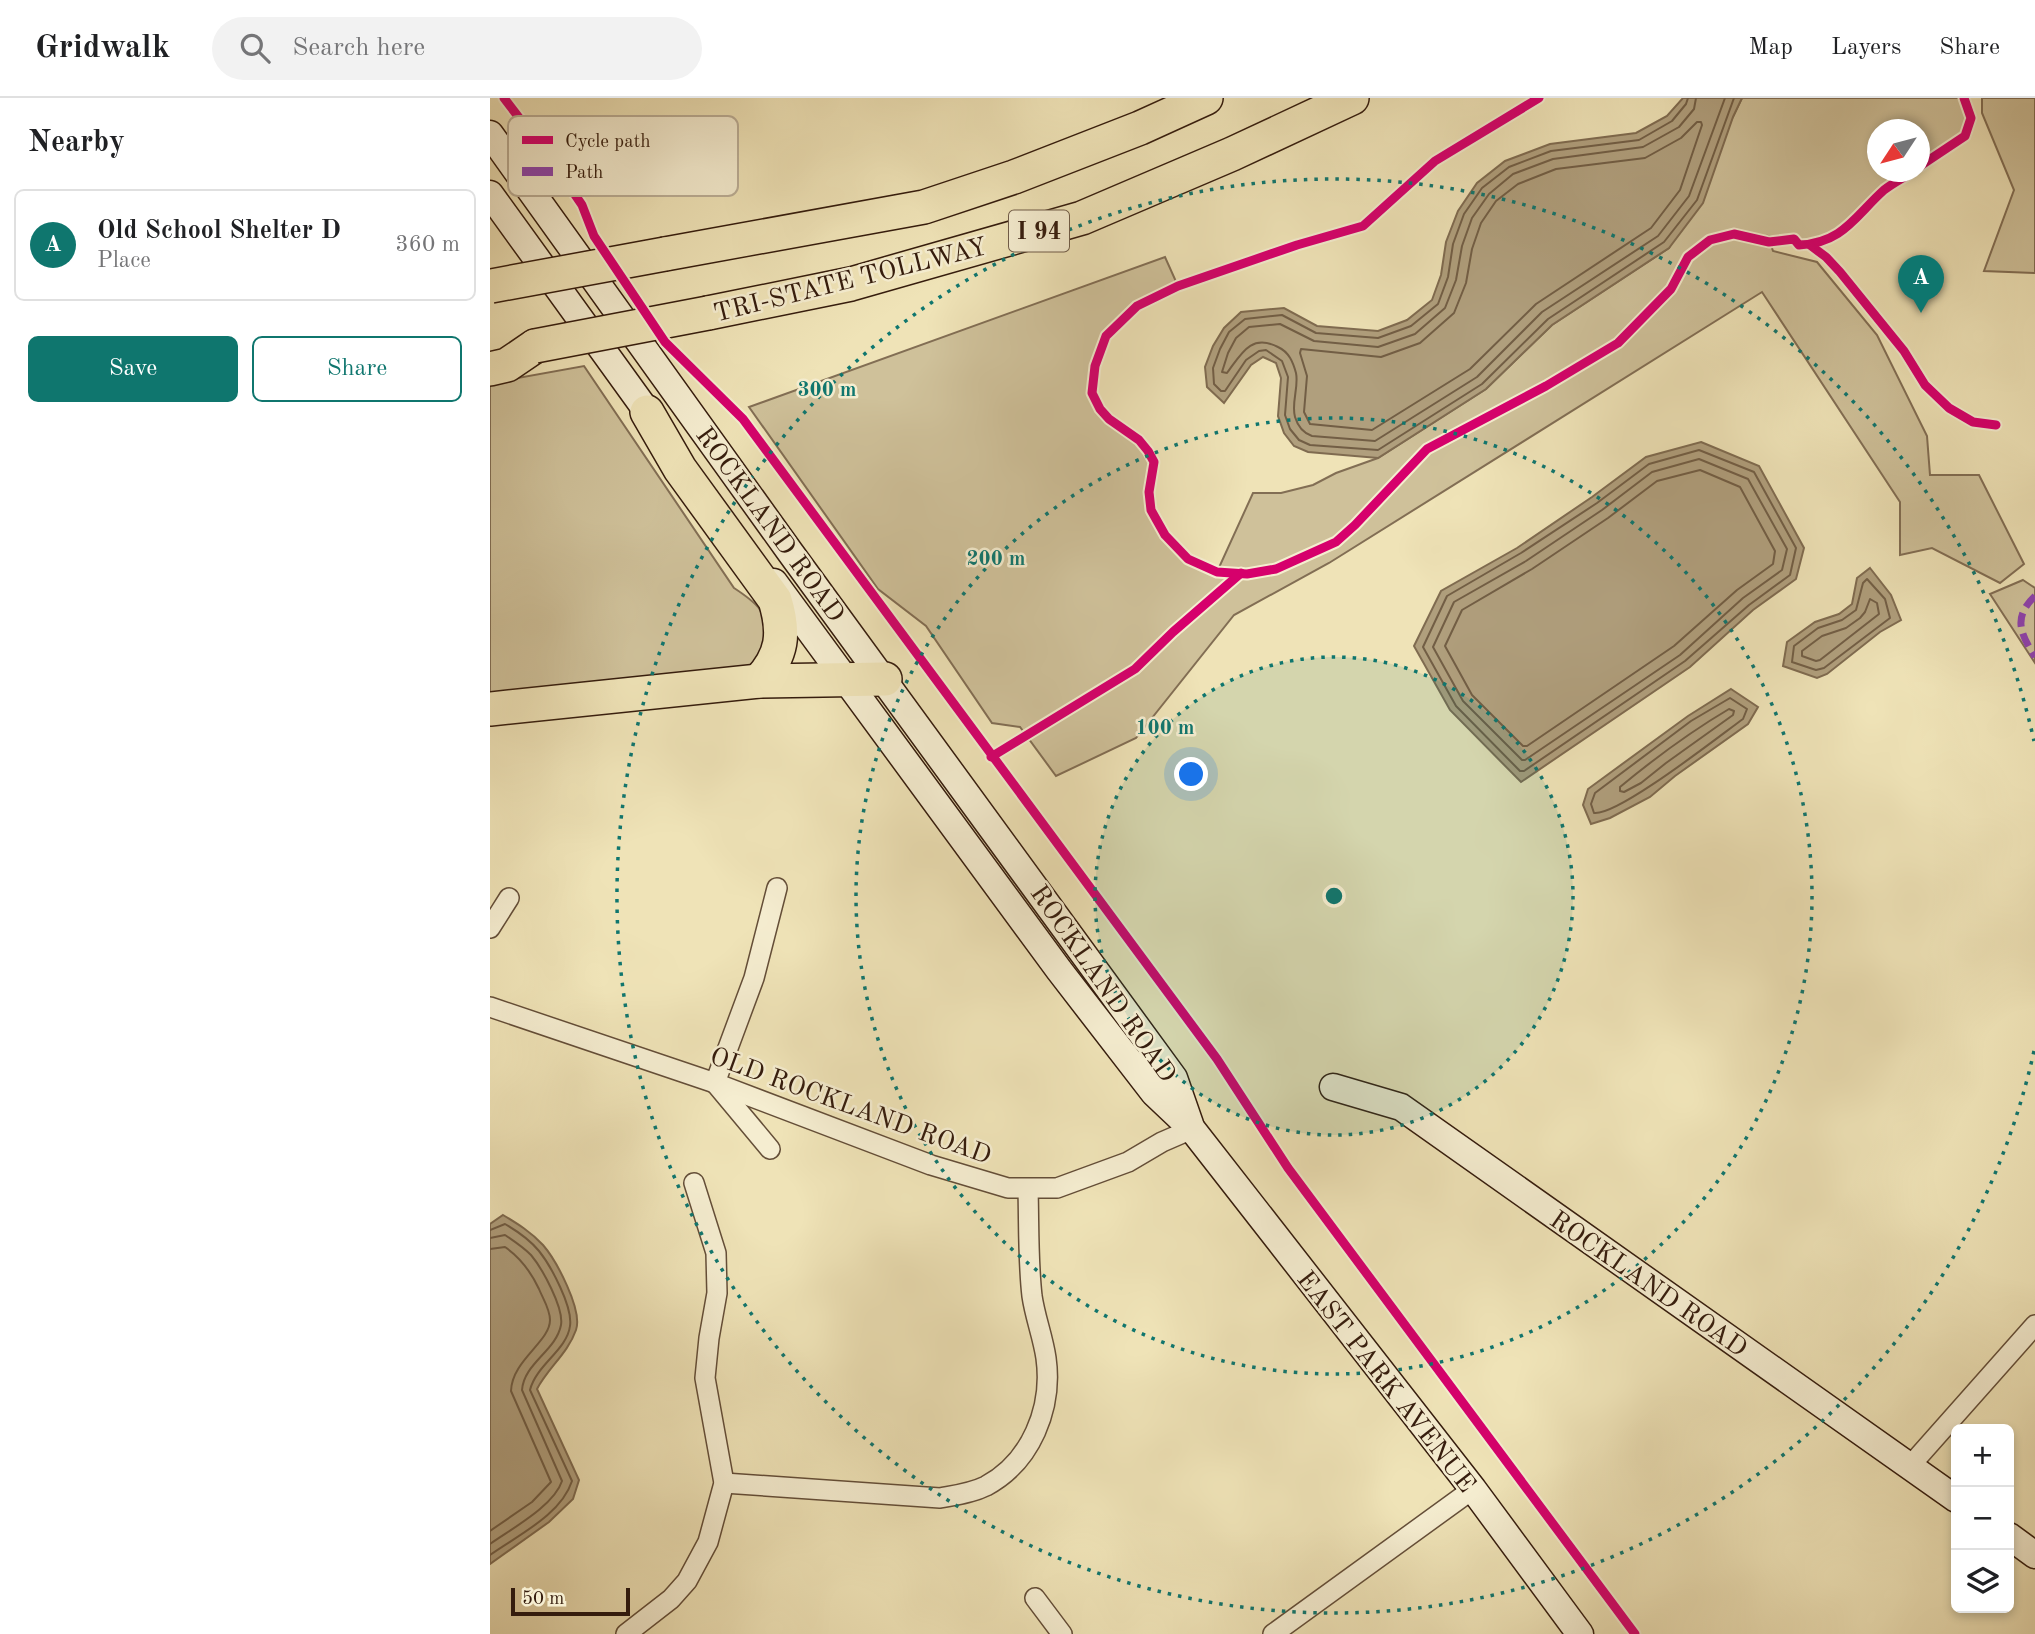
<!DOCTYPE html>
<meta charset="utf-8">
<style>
:root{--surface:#fff;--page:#f2f2f2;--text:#202124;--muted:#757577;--line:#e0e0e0;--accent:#0f766e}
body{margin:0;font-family:"Old Standard TT",serif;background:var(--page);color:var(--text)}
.controls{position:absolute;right:21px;bottom:21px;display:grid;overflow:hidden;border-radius:10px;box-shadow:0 4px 10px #0003}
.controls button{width:63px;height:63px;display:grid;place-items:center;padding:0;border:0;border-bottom:2px solid var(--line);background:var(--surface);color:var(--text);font:35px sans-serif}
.compass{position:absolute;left:1377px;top:21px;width:63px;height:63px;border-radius:50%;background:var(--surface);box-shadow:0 4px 10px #0003;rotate:234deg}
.scale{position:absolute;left:21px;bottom:18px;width:119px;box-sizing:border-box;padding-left:7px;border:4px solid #351c0d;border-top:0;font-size:19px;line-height:24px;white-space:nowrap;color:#351c0d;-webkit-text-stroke:5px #f5edd0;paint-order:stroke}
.you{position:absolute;left:702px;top:677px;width:24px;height:24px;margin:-18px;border:5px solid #fff;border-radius:50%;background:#1a73e8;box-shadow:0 0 0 10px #1a73e833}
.badge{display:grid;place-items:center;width:46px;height:46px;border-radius:50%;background:var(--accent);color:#fff;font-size:23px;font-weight:700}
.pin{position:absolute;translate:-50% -58px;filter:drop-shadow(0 2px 4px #0008)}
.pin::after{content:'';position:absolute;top:37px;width:24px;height:21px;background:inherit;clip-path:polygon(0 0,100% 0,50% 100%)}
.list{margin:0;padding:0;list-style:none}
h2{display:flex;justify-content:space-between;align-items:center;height:91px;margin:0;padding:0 28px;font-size:30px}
h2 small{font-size:23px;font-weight:400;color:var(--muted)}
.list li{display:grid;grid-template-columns:46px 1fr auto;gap:21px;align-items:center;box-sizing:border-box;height:112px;margin:0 14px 14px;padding:0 14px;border:2px solid var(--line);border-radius:10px}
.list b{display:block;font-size:26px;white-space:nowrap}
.list p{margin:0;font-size:23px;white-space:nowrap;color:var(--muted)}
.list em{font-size:23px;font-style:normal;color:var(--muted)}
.actions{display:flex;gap:14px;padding:21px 28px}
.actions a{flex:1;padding:16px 0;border:2px solid var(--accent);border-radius:10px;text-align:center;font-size:24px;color:var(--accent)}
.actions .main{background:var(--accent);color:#fff}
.icon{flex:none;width:38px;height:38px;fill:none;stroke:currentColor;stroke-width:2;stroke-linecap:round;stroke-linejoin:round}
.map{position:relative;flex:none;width:1545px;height:1536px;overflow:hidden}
header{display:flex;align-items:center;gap:42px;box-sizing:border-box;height:98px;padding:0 35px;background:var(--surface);border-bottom:2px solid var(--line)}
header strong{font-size:33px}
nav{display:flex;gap:38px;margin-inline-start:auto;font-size:24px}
.search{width:490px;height:63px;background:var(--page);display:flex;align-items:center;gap:18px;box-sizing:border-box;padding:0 24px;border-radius:38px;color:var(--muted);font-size:26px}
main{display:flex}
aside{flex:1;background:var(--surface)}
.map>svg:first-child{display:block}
.green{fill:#cfc19a;stroke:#826e54;stroke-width:2}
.water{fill:#b09f7d;stroke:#7f6b50;stroke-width:2}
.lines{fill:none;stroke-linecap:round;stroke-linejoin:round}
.shore{stroke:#725e45;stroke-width:2}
.street-casing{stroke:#644e38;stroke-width:22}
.secondary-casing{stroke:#351c0d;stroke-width:29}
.highway-casing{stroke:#351c0d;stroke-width:36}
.street{stroke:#f5edd0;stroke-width:19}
.secondary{stroke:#f5edd0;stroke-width:26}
.highway{stroke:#efe3b7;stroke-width:33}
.highway-bridge-casing{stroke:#351c0d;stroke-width:36;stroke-linecap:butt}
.highway-bridge{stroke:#efe3b7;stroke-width:33}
.quiet{stroke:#8e44ad;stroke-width:7;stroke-dasharray:14 7;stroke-linecap:butt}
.cycleway-casing{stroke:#f5edd0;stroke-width:13}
.cycleway{stroke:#d6006c;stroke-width:9}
.ring{fill:none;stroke:#0f766e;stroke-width:3.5;stroke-dasharray:3.5 7}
.labels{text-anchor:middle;stroke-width:5;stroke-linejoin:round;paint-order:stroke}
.shield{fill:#f5edd0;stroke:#6f5b48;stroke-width:2}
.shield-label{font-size:24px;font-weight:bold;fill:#351c0d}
.street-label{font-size:26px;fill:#351c0d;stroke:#f5edd0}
.key{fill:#f5edd0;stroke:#bbae96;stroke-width:2}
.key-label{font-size:19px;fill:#351c0d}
.centre{fill:#0f766e;stroke:#f5edd0;stroke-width:3.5}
.ring-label{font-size:21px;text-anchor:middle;font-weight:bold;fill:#0f766e;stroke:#f5edd0;stroke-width:5;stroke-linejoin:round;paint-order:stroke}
</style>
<header>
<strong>Gridwalk</strong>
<div class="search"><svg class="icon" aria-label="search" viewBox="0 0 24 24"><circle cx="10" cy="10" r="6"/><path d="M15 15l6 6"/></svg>Search here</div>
<nav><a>Map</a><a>Layers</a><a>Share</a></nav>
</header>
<main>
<aside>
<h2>Nearby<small></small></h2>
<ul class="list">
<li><span class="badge">A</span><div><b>Old School Shelter D</b><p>Place</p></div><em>360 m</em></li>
</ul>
<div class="actions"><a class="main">Save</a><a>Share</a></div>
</aside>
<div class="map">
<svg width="1545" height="1536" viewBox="0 0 1545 1536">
<rect width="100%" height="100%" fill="#efe3b7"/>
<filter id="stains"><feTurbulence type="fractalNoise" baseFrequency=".00286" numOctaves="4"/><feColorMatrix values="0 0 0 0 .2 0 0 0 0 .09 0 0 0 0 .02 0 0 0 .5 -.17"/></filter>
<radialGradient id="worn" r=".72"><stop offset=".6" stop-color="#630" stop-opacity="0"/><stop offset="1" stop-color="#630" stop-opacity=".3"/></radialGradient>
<g class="green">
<path d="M1252 0H1469L1477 22 1472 35 1430 64V32H1388V74H1416L1393 90 1361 123 1335 140 1311 143 1278 138 1283 153 1327 164 1387 237 1437 338 1440 377H1489L1534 466 1510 485 1442 450 1410 457V404L1272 194 839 465 744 517 646 640 566 678 530 629 502 625 436 528 388 491 259 309 675 159 688 188C674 195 656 200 645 210 636 217 626 227 618 236 605 253 597 293 610 311 624 331 656 338 663 362 665 371 659 384 659 394 659 418 678 446 698 461 706 467 718 470 727 474L763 395H791L823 387 846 375 888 360 996 291 1062 227 1179 150Z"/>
<path d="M1492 0H1545V175L1494 173 1524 92 1492 15Z"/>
<path d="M94 268 244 490C270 507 274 512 281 542L262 568 0 604V285Z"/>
<path d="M1533 482 1545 490V565L1500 496Z"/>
</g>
<g class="water">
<path d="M1193 0H1252L1243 19 1213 105 1179 150 1062 227 996 291 888 360 818 354 804 348 794 335 788 318 791 280 786 265 773 259 761 267 734 305 717 289 715 269 723 248 734 230 751 214 794 210 827 228 888 233 917 222 942 202 951 177 956 144 968 113 987 85 1015 63 1060 46 1146 35 1177 18Z"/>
<path d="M1211 344 1269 368 1314 450 1306 481 1263 512 1200 569 1031 684 960 612 924 548 951 493 1027 450 1102 399 1156 359Z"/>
<path d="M1380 470 1401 497 1411 522 1390 534 1337 576 1327 580 1293 568 1297 544 1325 524 1349 516 1362 506 1367 480Z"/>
<path d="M1241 591 1268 609 1258 626 1185 678 1160 699 1120 720 1101 726 1093 707 1098 691 1198 618Z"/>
<path d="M13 1117C28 1126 41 1134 53 1147 66 1162 93 1212 86 1232 78 1255 58 1270 47 1291L89 1382 83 1401 59 1424 0 1466V1126Z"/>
</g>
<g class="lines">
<g class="shore">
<path d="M1198 0 1196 6 1182 23 1149 42 1061 53 1019 69 992 90 974 116 963 146 958 179 948 206 921 228 888 240 826 235 792 217 755 221 739 234 730 251 723 270 724 286 731 293H735L756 262 769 253 776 252 792 263 798 279 795 317 800 331 809 342 820 347 888 352 992 286 1058 221 1174 144 1207 102 1244 0"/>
<path d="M1206 0 1204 11 1189 29 1153 49 1063 61 1023 76 999 96 982 120 972 148 966 182 955 210 925 236 888 249 824 243 790 226 759 229 746 240 738 255 732 274 737 275C751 256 761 235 788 249 799 254 803 264 806 275 809 289 801 305 805 319 808 329 813 335 822 338L885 343 987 279 1052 214 1168 138 1199 98 1235 0"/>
<path d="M1207 24H1211L1212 27 1190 92 1161 130 1046 206 980 271 882 332 820 326 814 314 817 278 810 255 811 251 891 259 930 245 964 215 976 185 982 151 991 125 1006 103 1028 86 1066 71 1155 60 1191 40Z"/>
<path d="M1209 352 1264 374 1306 450 1300 477 1259 507 1195 563 1034 673H1030L966 608 933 549 957 498 1031 455 1107 405 1159 366Z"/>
<path d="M1209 361 1258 381 1297 451 1292 472 1253 500 1190 557 1035 662H1032L973 603 943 549 964 504 1036 463 1112 412 1162 374Z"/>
<path d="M1210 372 1250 389 1285 453 1283 466 1247 492 1184 548 1037 648H1033L982 597 955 548 972 512 1042 471 1118 420 1167 383Z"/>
<path d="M1377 481 1395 501 1400 520 1334 570 1326 572 1302 564 1304 548 1328 530 1352 522 1366 512 1373 485Z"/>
<path d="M1380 501 1387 505 1389 516 1330 562 1326 563 1312 558V553L1332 538 1356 530 1370 520 1375 514Z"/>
<path d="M1240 600 1257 611 1253 621C1228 639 1128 718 1104 715L1101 706 1105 695 1201 623Z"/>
<path d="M1239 611 1244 613 1243 617 1176 665 1151 685 1134 694 1130 693V689C1165 660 1200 634 1239 611Z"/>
<path d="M0 1132 15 1126C27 1133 40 1142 49 1153 61 1168 83 1209 80 1228 77 1252 46 1267 40 1292L82 1383C71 1417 28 1437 0 1457"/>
<path d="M0 1140 15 1137C24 1143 33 1149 41 1157 52 1170 74 1210 71 1227 66 1253 34 1265 32 1292L72 1383C64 1408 21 1431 0 1446"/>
<path d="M0 1151 15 1149C31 1160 41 1174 49 1191 53 1201 60 1211 60 1222 60 1244 22 1262 21 1293L61 1384 42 1404 0 1433"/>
</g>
<defs>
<g id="street">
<path d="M0 830 19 800"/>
<path d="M0 909 225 985 441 1067 518 1090H567L638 1064 672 1044 702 1031"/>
<path d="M280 1051 225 985 264 880 287 790"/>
<path d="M1420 1368 1545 1227"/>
<path d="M234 1385 450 1400C466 1397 482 1395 496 1388 541 1364 563 1310 556 1260 553 1239 545 1219 542 1198 538 1163 539 1127 538 1091"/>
<path d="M545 1500 572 1536"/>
<path d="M136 1536 181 1501 197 1483 218 1444 234 1385 215 1280 219 1240 227 1195 226 1155 204 1085"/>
<path d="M783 1536 983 1391"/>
</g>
<g id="secondary">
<path d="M0 36 300 454 684 980 700 1026"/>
<path d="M0 96 169 330"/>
<path d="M284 484 569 872 664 995 702 1031 983 1391 1090 1536"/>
<path d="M843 989 911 1009 1466 1401"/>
<path d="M1519 1438 1545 1457"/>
</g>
<g id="highway">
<path d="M175 156 434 109 524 79 650 30 716 0"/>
<path d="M218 215 361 186 592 120 742 56 862 0"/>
<path d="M0 271 17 267 45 248"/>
<path d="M157 314 190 371 285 502C295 535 293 557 269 583"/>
<path d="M0 611 269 583 395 581"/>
</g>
</defs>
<use href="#street" class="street-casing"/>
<use href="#secondary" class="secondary-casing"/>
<use href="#highway" class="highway-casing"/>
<use href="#street" class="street"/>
<use href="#secondary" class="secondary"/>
<use href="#highway" class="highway"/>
<defs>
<g id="highway-bridge">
<path d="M1 188 175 156"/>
<path d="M45 248 218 215"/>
</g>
</defs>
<use href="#highway-bridge" class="highway-bridge-casing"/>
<use href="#highway-bridge" class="highway-bridge"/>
<path class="quiet" d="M1545 498C1522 520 1531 536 1545 559"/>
<defs>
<g id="cycleway">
<path d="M14 0 62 63 92 107 104 138 175 244 253 321 727 961 798 1070 1145 1536"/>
<path d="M1049 0 945 63 873 128 807 147 688 188 647 208 616 238 605 268 602 295 610 311 619 321 649 342 658 353 664 364 659 394 661 412 675 437 698 461 727 474 757 476 786 471 846 444 865 427 937 351 1056 288 1128 245 1181 191 1198 159 1220 142 1244 136 1279 144 1304 141 1309 147C1353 145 1365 118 1394 92 1403 85 1413 80 1422 74"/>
<path d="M1430 68 1475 38 1481 20 1474 0"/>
<path d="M1320 147 1336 159 1350 174 1414 253 1435 287 1459 310 1483 324 1506 327"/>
<path d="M501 659 645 571 683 534 751 475"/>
</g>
</defs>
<use href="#cycleway" class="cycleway-casing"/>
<use href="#cycleway" class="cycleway"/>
</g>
<circle cx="844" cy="798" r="239" fill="#0f766e" fill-opacity=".12"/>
<g class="ring">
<circle cx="844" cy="798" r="239"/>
<circle cx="844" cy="798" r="478"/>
<path d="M1544 953A717 717 0 1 1 1544 643"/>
</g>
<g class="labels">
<rect class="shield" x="519" y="112.5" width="60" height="41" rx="5"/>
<g class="shield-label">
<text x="549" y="141">I 94</text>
</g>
<g class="street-label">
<text transform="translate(360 181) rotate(-14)" y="9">TRI-STATE TOLLWAY</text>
<text transform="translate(281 426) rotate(54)" y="9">ROCKLAND ROAD</text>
<text transform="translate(614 885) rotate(55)" y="9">ROCKLAND ROAD</text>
<text transform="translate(361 1007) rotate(20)" y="9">OLD ROCKLAND ROAD</text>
<text transform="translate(1159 1185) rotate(35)" y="9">ROCKLAND ROAD</text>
<text transform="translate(897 1283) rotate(52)" y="9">EAST PARK AVENUE</text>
</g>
</g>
<rect x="18" y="18" width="230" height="80" rx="10" class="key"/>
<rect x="32" y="38" width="31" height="8" fill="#d6006c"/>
<rect x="32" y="69" width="31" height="9" fill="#8e44ad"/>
<g class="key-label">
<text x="75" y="49">Cycle path</text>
<text x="75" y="80">Path</text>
</g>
<circle cx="844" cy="798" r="10" class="centre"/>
<g class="ring-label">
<text x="337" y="298">300 m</text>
<text x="506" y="467">200 m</text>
<text x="675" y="636">100 m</text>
</g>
<rect width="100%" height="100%" filter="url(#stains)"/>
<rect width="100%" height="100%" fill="url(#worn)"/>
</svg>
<div class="controls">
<button>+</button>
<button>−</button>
<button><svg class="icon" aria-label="layers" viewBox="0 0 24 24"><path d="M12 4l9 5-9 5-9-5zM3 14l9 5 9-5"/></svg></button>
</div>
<svg class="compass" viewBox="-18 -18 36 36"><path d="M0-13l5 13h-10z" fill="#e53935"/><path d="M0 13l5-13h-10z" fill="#757577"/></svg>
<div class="scale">50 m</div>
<div class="you"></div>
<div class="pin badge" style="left:1431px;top:215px">A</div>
</div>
</main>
